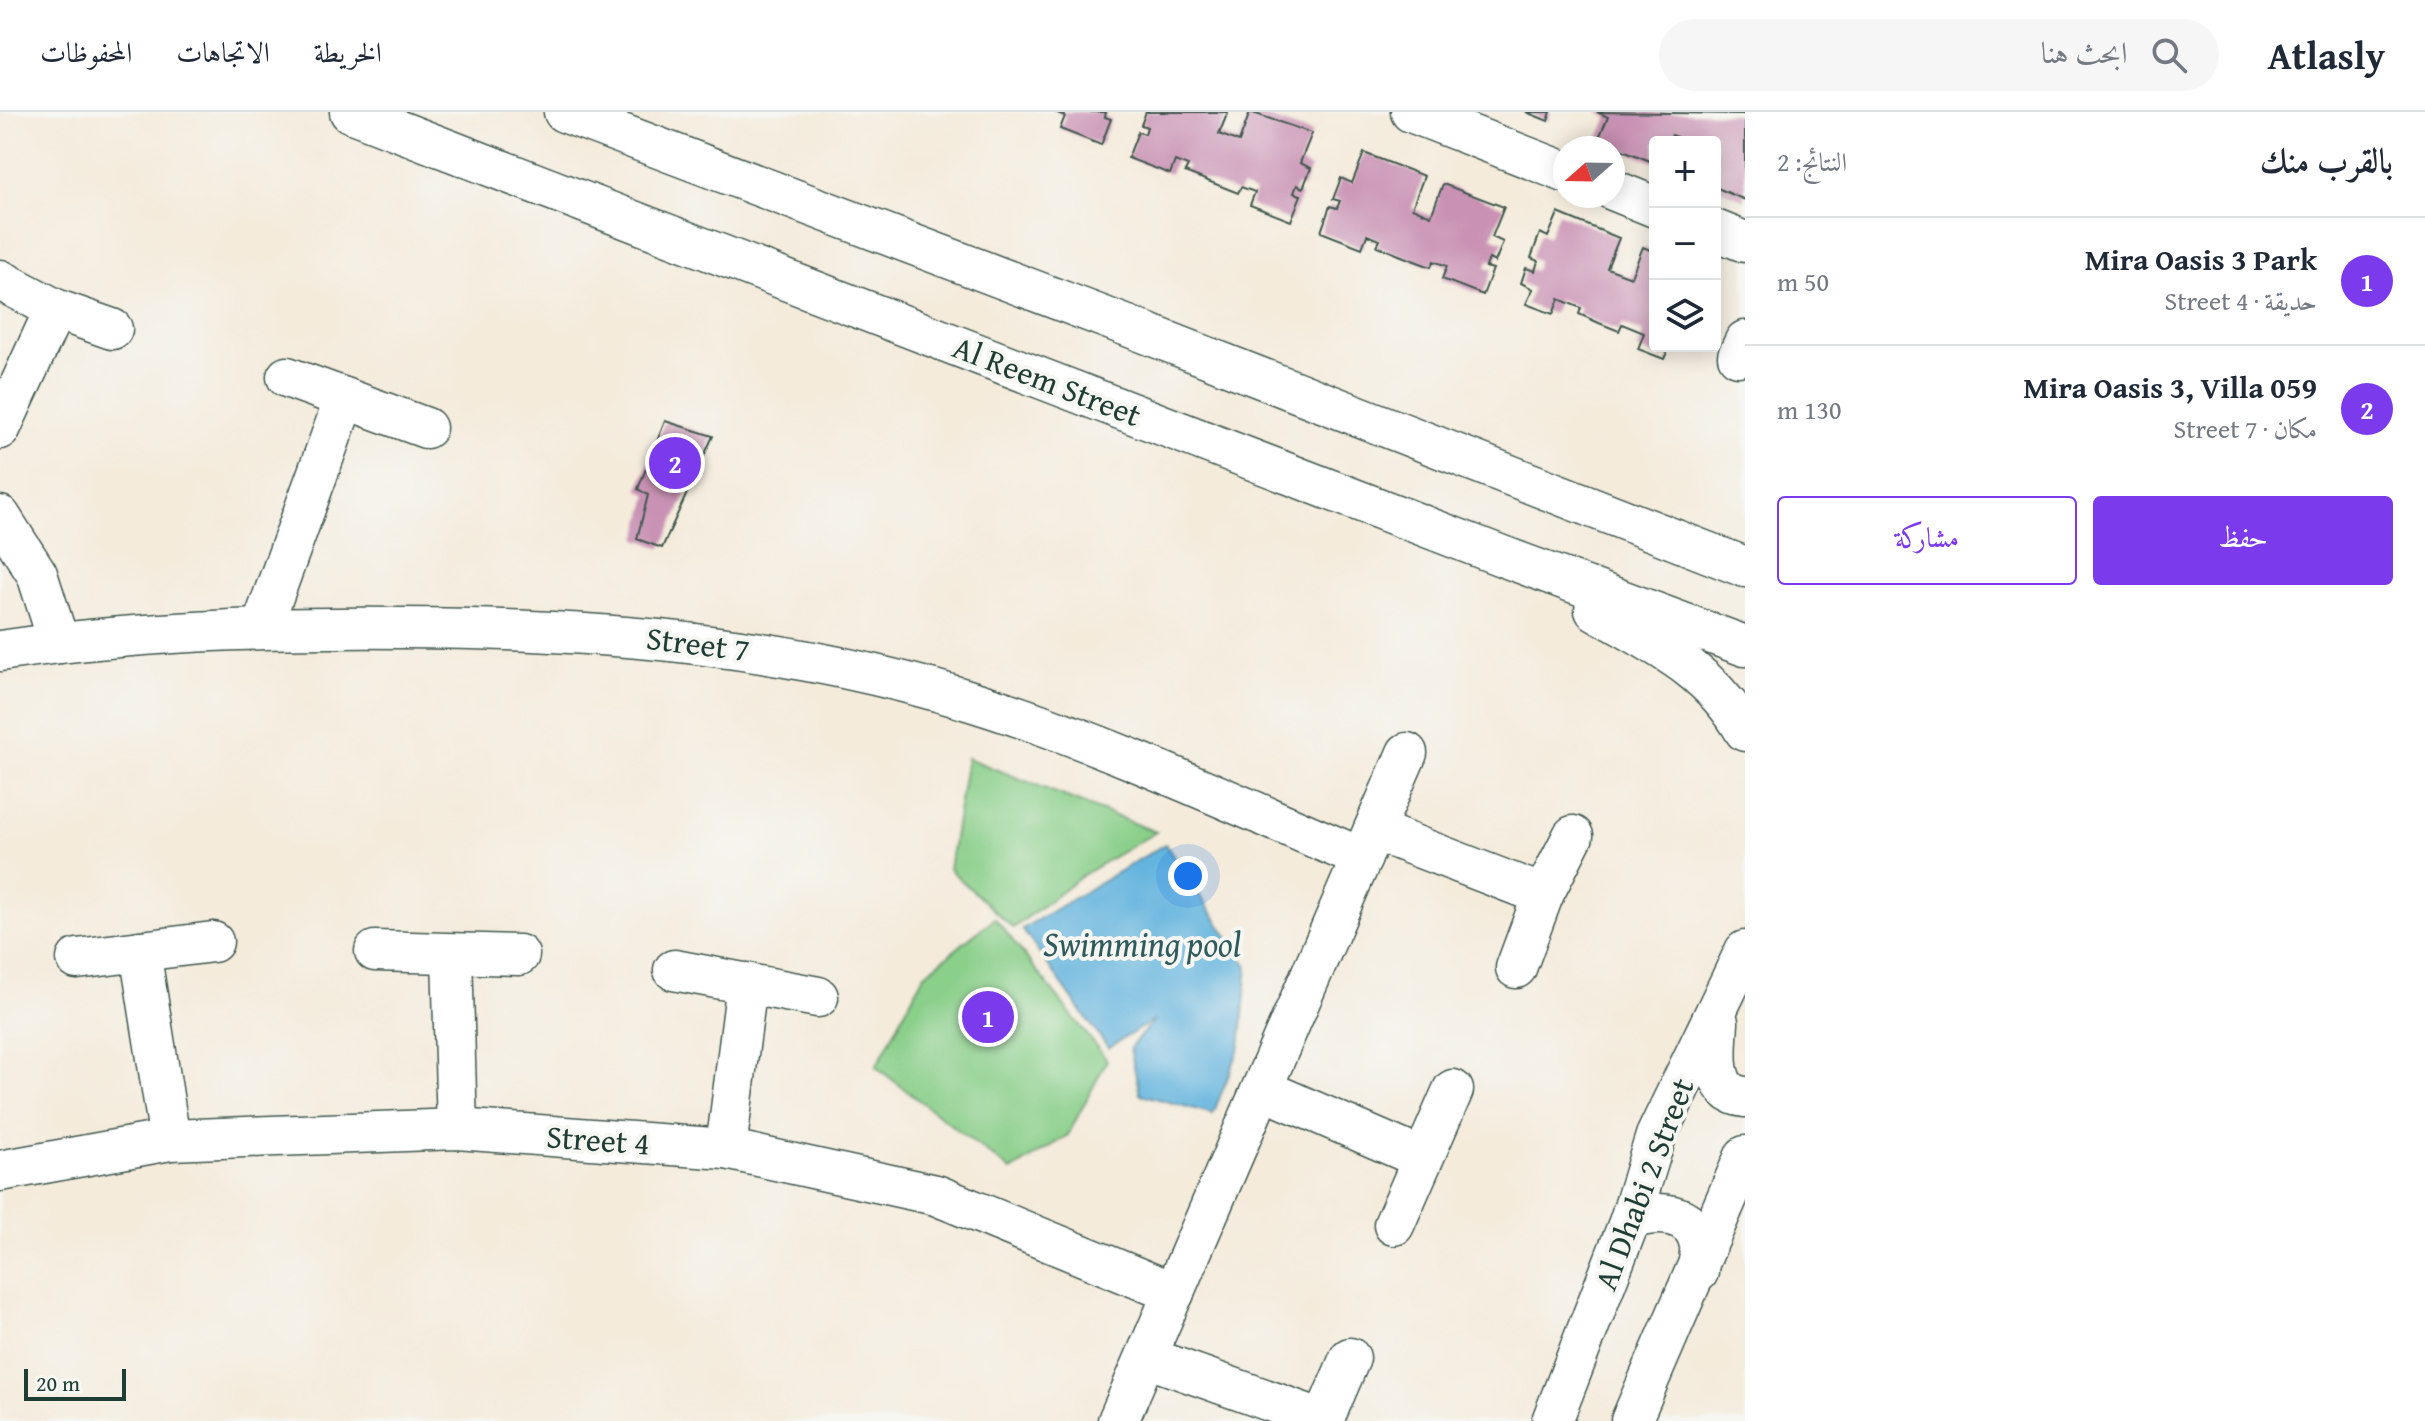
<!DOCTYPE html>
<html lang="ar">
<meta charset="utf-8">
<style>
:root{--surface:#fff;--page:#f6f6f7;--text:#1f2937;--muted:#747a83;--line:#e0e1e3;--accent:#7c3aed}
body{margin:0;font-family:"Gentium Book Plus",Amiri,serif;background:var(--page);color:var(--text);direction:rtl}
.controls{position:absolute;right:24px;top:24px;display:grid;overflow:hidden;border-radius:8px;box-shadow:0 4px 20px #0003}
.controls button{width:72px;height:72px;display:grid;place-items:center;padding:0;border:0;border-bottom:2px solid var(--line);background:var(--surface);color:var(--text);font:40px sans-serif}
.compass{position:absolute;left:1553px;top:24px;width:72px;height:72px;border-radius:50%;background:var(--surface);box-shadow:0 4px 20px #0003;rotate:250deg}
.scale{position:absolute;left:24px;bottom:20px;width:102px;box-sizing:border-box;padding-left:8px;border:4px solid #1f3d34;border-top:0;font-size:22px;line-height:28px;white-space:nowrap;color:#1f3d34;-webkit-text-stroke:6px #f6f6f2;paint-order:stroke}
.you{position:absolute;left:1188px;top:764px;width:28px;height:28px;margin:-20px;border:6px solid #fff;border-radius:50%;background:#1a73e8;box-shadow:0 0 0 12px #1a73e833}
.badge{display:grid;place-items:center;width:52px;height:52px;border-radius:50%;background:var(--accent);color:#fff;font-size:26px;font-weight:700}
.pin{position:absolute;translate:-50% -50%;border:4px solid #fff;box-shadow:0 2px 8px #0006}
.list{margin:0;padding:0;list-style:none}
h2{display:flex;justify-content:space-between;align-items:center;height:104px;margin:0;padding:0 32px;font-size:34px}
h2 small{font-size:26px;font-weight:400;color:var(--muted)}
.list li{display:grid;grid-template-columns:52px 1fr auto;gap:24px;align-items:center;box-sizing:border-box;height:128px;padding:0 32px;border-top:2px solid var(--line)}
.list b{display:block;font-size:30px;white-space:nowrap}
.list p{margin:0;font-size:26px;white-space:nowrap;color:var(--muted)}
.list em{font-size:26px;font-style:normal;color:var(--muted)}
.actions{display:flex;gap:16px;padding:24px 32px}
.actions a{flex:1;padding:18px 0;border:2px solid var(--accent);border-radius:8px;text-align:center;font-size:28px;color:var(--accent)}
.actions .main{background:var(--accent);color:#fff}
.icon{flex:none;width:44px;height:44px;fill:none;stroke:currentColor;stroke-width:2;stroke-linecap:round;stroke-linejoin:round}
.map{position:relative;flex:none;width:1745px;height:1309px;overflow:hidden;direction:ltr}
header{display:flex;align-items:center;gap:48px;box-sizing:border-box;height:112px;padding:0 40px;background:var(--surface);border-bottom:2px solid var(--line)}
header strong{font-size:38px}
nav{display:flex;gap:44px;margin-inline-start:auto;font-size:28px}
.search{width:560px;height:72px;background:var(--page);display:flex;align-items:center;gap:20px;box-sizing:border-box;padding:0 28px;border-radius:44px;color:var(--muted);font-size:30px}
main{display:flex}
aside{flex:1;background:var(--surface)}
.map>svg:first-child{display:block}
.green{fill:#8acf8a;stroke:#54865f;stroke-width:2}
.water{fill:#64b4de;stroke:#427889;stroke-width:2}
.building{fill:#c992b4}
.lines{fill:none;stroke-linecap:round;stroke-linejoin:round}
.minor-casing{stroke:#3f574d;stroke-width:43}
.minor{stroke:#fff;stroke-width:40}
.labels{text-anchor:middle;stroke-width:8;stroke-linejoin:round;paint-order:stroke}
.street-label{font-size:32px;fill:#1f3d34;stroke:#f6f6f2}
.water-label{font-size:34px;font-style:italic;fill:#305b5e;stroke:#f6f6f2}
</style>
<header>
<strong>Atlasly</strong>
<div class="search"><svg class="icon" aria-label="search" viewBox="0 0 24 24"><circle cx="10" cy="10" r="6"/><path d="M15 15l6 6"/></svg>ابحث هنا</div>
<nav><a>الخريطة</a><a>الاتجاهات</a><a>المحفوظات</a></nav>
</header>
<main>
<aside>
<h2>بالقرب منك<small>النتائج: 2</small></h2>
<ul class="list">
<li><span class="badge">1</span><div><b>Mira Oasis 3 Park</b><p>حديقة · Street 4</p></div><em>50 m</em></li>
<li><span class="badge">2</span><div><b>Mira Oasis 3, Villa 059</b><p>مكان · Street 7</p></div><em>130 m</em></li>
</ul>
<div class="actions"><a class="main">حفظ</a><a>مشاركة</a></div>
</aside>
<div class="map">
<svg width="1745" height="1309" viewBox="0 0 1745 1309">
<rect width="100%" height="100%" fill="#f6f6f2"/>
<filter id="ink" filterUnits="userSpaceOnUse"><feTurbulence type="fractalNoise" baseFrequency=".0125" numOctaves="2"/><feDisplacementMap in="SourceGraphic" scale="16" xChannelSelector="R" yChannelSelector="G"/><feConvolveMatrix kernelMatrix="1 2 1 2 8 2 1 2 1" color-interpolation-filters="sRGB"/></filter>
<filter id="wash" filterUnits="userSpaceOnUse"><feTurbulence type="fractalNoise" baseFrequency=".006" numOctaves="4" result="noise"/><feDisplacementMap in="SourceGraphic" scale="32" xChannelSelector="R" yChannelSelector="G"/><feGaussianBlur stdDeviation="1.8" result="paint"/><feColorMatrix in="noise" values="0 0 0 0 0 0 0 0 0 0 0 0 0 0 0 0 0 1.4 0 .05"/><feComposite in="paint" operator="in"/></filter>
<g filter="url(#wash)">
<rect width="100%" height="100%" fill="#f4ebdb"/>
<g class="green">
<path d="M967 646 1156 720 1086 761 1013 816 949 757Z"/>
<path d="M995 806 1107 948 1068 1023 1011 1059 876 955 924 863Z"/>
</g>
<path class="water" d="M1165 732 1248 854 1240 935 1213 1002 1140 982 1130 936 1154 908 1108 936 1022 817Z"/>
<g id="blocks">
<g class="building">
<path d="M1055 0H1106L1105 5 1111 7 1101 33 1060 17 1065 4Z"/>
<path d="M1146 0H1228L1219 22 1239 30 1250 0 1312 21 1300 51 1311 56 1303 76 1297 73 1294 81 1301 83 1291 109 1250 93 1255 80 1241 75 1238 81 1185 60 1188 54 1175 49 1170 62 1128 46 1138 20 1145 22 1147 15 1141 13Z"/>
<path d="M1526 0H1551L1548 9Z"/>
<path d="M1597 0 1745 2V88L1715 75V30H1688L1672 23 1669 30H1655V51L1598 28 1608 5Z"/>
<path d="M1364 41 1424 64 1412 96 1431 104 1443 72 1504 95 1492 125 1503 130 1495 150 1489 147 1486 155 1493 157 1483 183 1442 167 1447 154 1434 149 1431 155 1404 145 1377 134 1380 128 1367 123 1362 136 1321 120 1330 94 1337 96 1340 89 1333 87 1341 66 1352 71Z"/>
<path d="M1558 101 1619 126 1607 156 1631 165 1643 135 1655 140V234H1670L1664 247 1638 237 1644 221 1622 212 1619 219 1599 211 1579 202 1581 196 1559 187 1553 202 1526 192 1533 177 1521 171 1526 156 1535 159 1538 149 1531 146 1540 121 1548 125Z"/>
<path d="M665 309 713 324 662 436 637 427 648 383 638 377Z"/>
</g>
</g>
</g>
<g filter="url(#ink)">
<use href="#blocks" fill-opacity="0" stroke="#3f574d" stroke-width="2"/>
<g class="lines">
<defs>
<g id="minor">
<path d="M350 0 1502 444 1745 534"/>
<path d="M564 0 1125 213 1745 455"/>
<path d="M1411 0 1565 60"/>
<path d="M1613 78 1655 95"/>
<path d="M1715 118 1745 130"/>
<path d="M0 168 55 197 112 217"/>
<path d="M1738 244 1745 229"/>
<path d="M287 265 426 316"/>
<path d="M0 317 55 197"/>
<path d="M0 404 37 462 59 531"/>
<path d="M1595 498C1655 533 1709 556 1745 619"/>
<path d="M262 515 345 286"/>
<path d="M0 539C133 519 265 515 400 516 600 517 798 532 990 595 1117 636 1239 694 1362 746"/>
<path d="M1374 718 1543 783"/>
<path d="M140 839 170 1028"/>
<path d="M375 839 519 843"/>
<path d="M452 843 457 1017"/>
<path d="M77 847 213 830"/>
<path d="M1516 856 1543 783 1573 724"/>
<path d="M674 858 818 885"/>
<path d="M1718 910C1717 935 1708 982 1745 985"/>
<path d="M1262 977 1421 1046"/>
<path d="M726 1037 747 871"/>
<path d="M0 1059 170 1028 457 1017 726 1037 936 1083 1174 1181"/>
<path d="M1630 1108C1655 1098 1694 1098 1700 1133 1701 1141 1698 1152 1698 1160"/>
<path d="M1394 1113 1453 978"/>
<path d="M1146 1245 1323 1308"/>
<path d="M1118 1309 1407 641"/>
<path d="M1323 1309 1350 1246"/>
<path d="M1552 1309 1630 1108 1656 1024 1745 839"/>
<path d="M1631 1309 1745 1044"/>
</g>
</defs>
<use href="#minor" class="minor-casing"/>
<use href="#minor" class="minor"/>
</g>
</g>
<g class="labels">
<g class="street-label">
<text transform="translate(1047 269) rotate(21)" y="11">Al Reem Street</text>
<text transform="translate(698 532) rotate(7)" y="11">Street 7</text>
<text transform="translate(598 1028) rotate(4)" y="11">Street 4</text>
<text transform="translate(1644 1072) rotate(-69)" y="11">Al Dhabi 2 Street</text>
</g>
<g class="water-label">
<text x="1142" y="844">Swimming pool</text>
</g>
</g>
</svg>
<div class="controls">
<button>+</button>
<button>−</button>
<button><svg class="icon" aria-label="layers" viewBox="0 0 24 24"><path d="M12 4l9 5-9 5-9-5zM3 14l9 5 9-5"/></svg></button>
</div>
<svg class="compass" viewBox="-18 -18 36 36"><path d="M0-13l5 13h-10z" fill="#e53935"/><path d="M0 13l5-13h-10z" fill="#747a83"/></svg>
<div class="scale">20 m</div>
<div class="you"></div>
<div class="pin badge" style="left:988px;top:905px">1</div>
<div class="pin badge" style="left:675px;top:351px">2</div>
</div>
</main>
